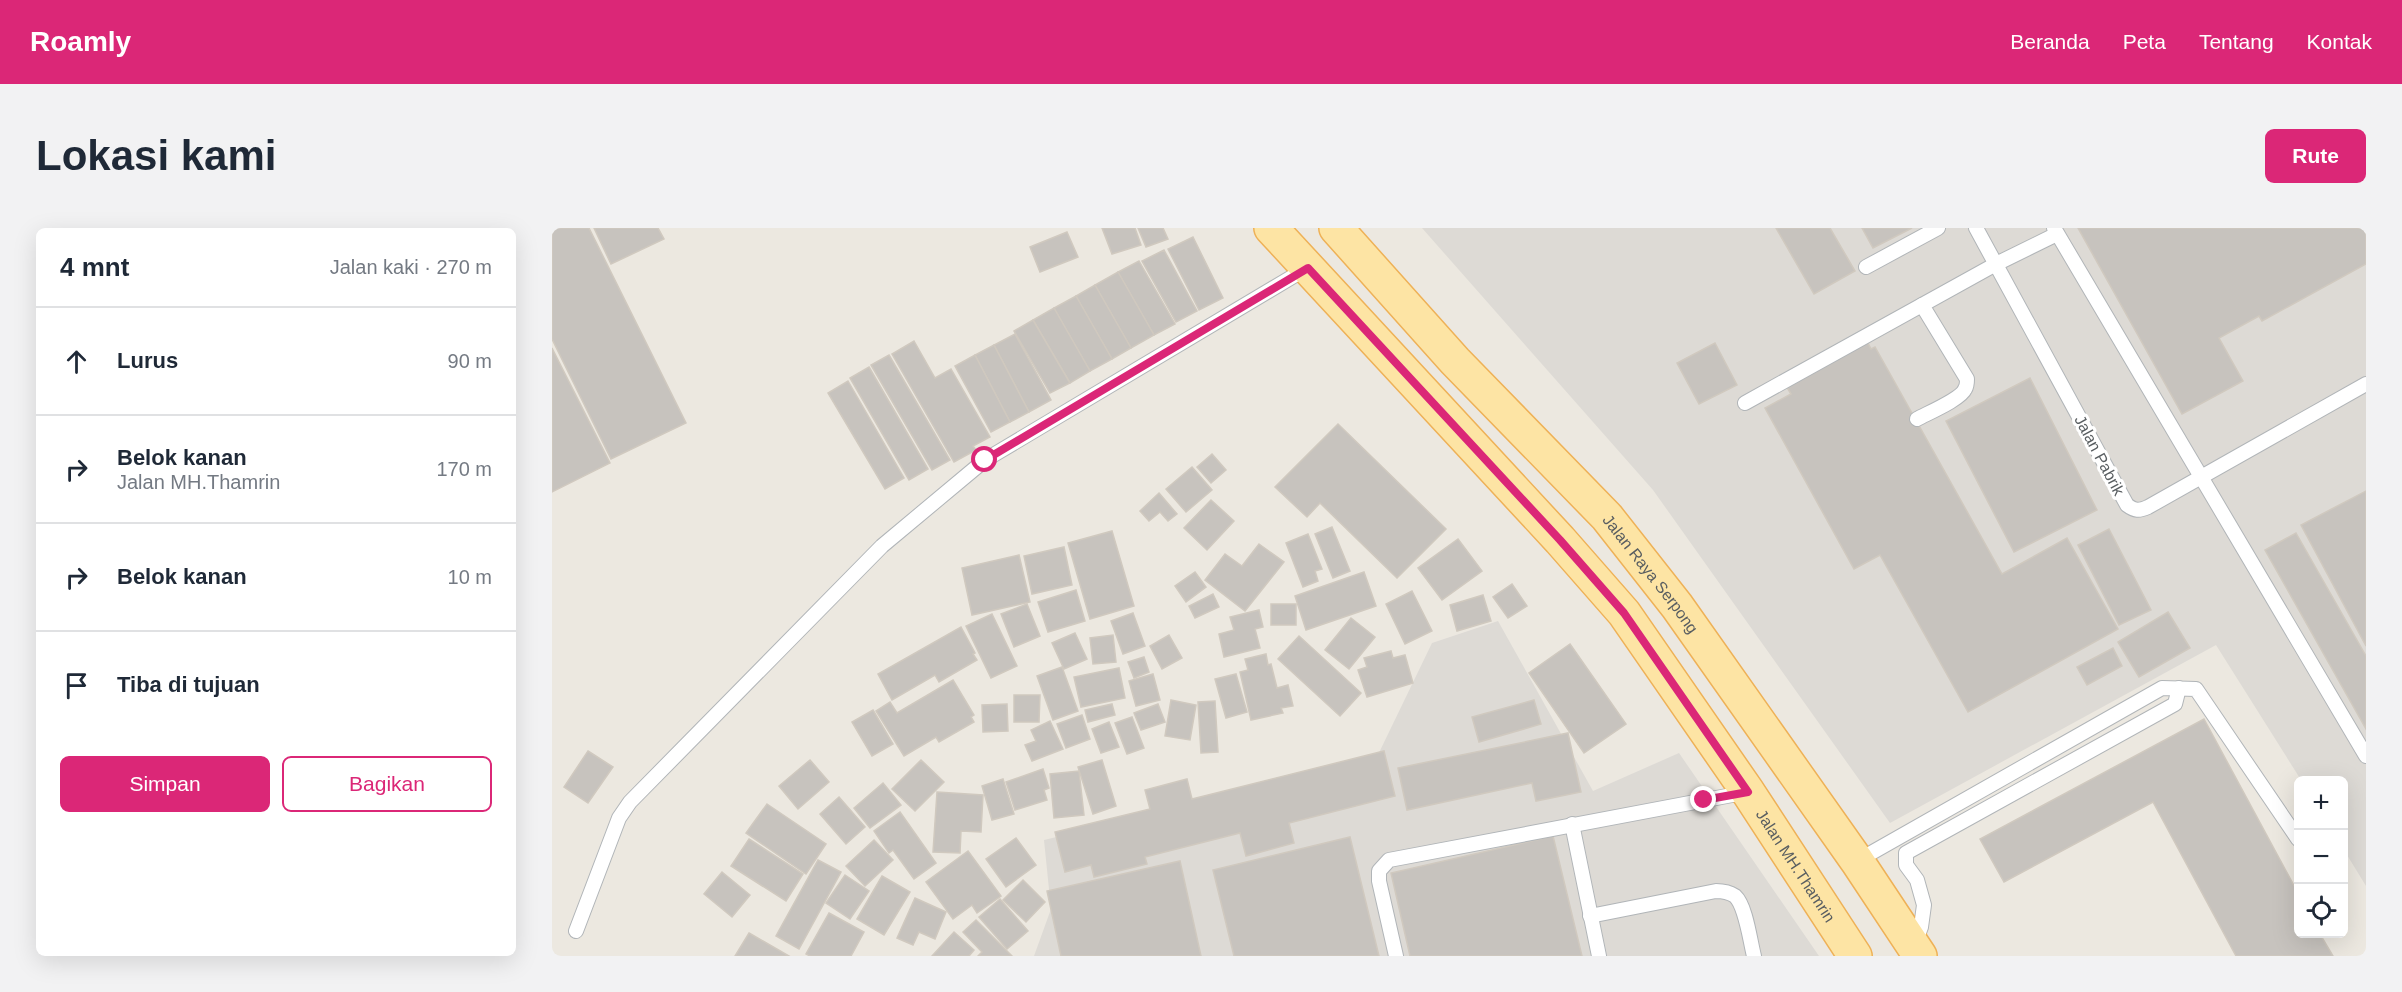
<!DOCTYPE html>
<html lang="id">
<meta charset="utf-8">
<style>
:root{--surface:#fff;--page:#f2f2f3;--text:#1f2937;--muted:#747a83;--line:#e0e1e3;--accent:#db2777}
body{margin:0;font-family:Helvetica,sans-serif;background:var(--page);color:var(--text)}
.controls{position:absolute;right:18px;bottom:18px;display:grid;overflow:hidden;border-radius:9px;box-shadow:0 6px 24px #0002}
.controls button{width:54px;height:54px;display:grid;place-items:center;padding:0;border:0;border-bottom:2px solid var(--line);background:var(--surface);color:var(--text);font:30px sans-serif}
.stop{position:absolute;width:18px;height:18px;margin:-14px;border:4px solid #db2777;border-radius:50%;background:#fff}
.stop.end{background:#db2777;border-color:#fff;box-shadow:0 2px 6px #0008}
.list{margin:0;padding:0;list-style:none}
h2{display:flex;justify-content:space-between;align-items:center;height:78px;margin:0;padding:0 24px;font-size:26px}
h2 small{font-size:20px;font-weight:400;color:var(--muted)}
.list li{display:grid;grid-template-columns:39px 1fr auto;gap:18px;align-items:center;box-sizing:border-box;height:108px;padding:0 24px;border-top:2px solid var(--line)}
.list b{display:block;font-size:22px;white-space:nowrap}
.list p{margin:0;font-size:20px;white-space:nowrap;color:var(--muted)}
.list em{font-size:20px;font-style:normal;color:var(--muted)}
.actions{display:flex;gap:12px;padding:18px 24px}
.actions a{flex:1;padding:14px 0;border:2px solid var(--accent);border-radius:9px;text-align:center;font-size:21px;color:var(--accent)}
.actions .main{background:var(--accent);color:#fff}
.icon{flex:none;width:33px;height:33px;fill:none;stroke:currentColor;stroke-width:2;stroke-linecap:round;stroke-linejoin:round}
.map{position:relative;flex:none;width:1814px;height:728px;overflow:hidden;border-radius:9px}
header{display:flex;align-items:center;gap:36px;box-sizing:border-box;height:84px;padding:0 30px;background:var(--accent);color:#fff}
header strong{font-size:28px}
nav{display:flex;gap:33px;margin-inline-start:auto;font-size:21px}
.intro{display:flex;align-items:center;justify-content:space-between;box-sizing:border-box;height:144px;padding:0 36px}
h1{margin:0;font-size:42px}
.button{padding:15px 27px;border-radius:9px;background:var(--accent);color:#fff;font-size:21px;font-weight:700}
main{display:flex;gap:36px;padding:0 36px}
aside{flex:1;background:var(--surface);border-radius:9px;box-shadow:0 6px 24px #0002}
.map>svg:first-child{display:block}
.industrial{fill:#dddad5}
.building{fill:#c7c3be;stroke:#d0c9bf;stroke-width:1.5}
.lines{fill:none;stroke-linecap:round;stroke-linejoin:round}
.lane-casing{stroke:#b1b5b8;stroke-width:16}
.primary-casing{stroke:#eeb157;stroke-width:36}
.lane{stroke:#fff;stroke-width:14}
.primary{stroke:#fde4a4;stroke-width:33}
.route{stroke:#db2777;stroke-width:8}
.labels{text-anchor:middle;stroke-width:6;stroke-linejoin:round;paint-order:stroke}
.street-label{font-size:16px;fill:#595e61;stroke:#fff}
</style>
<header>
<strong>Roamly</strong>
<nav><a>Beranda</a><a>Peta</a><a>Tentang</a><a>Kontak</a></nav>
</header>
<div class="intro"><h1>Lokasi kami</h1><a class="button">Rute</a></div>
<main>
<aside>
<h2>4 mnt<small>Jalan kaki · 270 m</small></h2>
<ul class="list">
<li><svg class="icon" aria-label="ahead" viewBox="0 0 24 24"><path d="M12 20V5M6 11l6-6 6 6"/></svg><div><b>Lurus</b></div><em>90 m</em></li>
<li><svg class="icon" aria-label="right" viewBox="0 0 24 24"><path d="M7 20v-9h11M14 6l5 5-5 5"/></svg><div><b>Belok kanan</b><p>Jalan MH.Thamrin</p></div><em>170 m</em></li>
<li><svg class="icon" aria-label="right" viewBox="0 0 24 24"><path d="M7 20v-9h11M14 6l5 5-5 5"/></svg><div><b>Belok kanan</b></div><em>10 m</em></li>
<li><svg class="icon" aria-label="arrive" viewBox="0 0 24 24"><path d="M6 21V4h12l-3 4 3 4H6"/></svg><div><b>Tiba di tujuan</b></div></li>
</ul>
<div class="actions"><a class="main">Simpan</a><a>Bagikan</a></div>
</aside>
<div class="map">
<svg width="1814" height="728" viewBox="0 0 1814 728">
<rect width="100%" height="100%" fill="#ece8e0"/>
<g class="industrial">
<path d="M870 0H1814V658L1792 622V552H1749L1664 417 1338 595 1101 262Z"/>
<path d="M946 393 1041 563 1127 525 1267 728H482L499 681 492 612 823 533 880 415Z"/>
</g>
<g class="building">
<path d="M0 0H37L134 195 59 231 0 111Z"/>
<path d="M42 0H106L112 11 59 36Z"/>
<path d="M550 0H583L589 17 560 26Z"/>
<path d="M586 0H611L616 11 594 19Z"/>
<path d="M1224 0H1278L1303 43 1262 66Z"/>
<path d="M1310 0H1360L1321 20Z"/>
<path d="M1526 0H1814V36L1710 93 1707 88 1667 110 1691 153 1630 186Z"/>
<path d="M515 4 526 29 488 44 478 19Z"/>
<path d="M641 9 671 70 647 82 616 21Z"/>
<path d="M612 22 645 83 624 94 590 33Z"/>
<path d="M587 33 623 96 602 107 566 44Z"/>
<path d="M566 44 602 107 579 120 543 57Z"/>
<path d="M543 57 579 120 560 131 524 68Z"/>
<path d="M524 68 560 131 538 143 502 80Z"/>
<path d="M502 80 538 143 518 155 481 92Z"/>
<path d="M481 92 518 155 498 165 462 103Z"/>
<path d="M463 106 499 172 477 184 442 117Z"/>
<path d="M1314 111 1319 121 1323 119 1450 346 1515 310 1566 401 1416 484 1328 327 1302 341 1213 180 1239 166 1233 156Z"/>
<path d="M362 113 383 150 399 141 438 209 421 218 424 222 402 234 340 126Z"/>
<path d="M1163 115 1185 157 1147 176 1125 135Z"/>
<path d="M442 117 477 184 458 194 423 127Z"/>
<path d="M0 120 58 235 0 264Z"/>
<path d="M337 127 398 232 380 242 319 137Z"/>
<path d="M423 127 458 194 439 204 403 138Z"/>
<path d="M317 139 376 241 357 252 298 150Z"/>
<path d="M1478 150 1545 282 1462 324 1394 193Z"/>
<path d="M296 153 352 250 333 261 276 165Z"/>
<path d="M786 196 894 301 845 350 768 275 755 289 723 259Z"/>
<path d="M660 226 674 242 659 255 645 239Z"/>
<path d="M640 239 660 262 634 284 614 261Z"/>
<path d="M1814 263V418L1749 297Z"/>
<path d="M607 265 625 286 616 293 608 284 597 293 588 283Z"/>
<path d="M659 272 682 293 655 322 632 300Z"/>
<path d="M780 299 798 343 781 350 763 306Z"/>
<path d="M1557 301 1599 382 1567 397 1526 317Z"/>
<path d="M560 303 582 378 538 391 516 315Z"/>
<path d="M1744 305 1814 428V501L1713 322Z"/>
<path d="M756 306 770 341 763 343 766 353 751 359 734 315Z"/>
<path d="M906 311 930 343 890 372 866 340Z"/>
<path d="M707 316 732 334 693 383 653 352 673 326 690 338Z"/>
<path d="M512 319 520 357 480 366 472 328Z"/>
<path d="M467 327 478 374 420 387 410 340Z"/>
<path d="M643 344 654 359 634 374 623 358Z"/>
<path d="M812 344 824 378 754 402 743 368Z"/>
<path d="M960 356 975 378 956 390 941 369Z"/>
<path d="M524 362 533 393 496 404 486 374Z"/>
<path d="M860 363 880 403 853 416 834 376Z"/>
<path d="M661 366 667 379 643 390 637 378Z"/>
<path d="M931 367 939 393 905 403 898 377Z"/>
<path d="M475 376 488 408 462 419 449 386Z"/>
<rect x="719" y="376" width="25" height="21"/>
<path d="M707 382 711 399 703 401 708 420 672 429 667 406 682 402 678 389Z"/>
<path d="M1616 384 1638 420 1587 449 1566 414Z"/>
<path d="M581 385 593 418 571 426 559 393Z"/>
<path d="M440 386 465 438 439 450 414 398Z"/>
<path d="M799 390 823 409 797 441 773 422Z"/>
<path d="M409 399 423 425 421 426 425 432 387 454 383 447 340 472 326 446Z"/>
<path d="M523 405 535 431 512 441 500 415Z"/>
<path d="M561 407 564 434 541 436 538 410Z"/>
<path d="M617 407 630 430 610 441 598 418Z"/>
<path d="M747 408 809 465 788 488 726 431Z"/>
<path d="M1018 416 1074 496 1032 525 977 445Z"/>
<path d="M1561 420 1570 438 1535 457 1525 439Z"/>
<path d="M839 423 841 430 853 427 861 455 815 469 806 442 815 439 812 430Z"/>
<path d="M714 426 716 437 719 436 725 460 736 457 741 478 729 480 731 485 699 492 688 444 696 442 693 431Z"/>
<path d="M592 429 597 444 582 450 576 434Z"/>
<path d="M510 439 526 483 501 492 485 448Z"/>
<path d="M567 440 573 470 529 479 522 449Z"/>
<path d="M601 446 608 472 584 478 577 453Z"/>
<path d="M684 446 695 484 674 490 663 451Z"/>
<path d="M401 452 422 487 419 489 422 494 387 514 384 509 352 528 324 483 338 474 345 485Z"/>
<path d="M462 467H488L487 494H462Z"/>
<path d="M619 472 644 477 638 512 613 508Z"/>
<path d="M982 472 989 496 927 514 920 489Z"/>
<path d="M663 473 666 524 649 525 646 474Z"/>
<path d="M455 476 456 503 431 504 430 477Z"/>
<path d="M560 476 563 487 536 494 533 482Z"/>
<path d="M606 476 613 494 589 502 582 485Z"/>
<path d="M321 482 341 516 320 528 300 494Z"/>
<path d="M530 487 538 511 514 520 505 496Z"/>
<path d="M580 489 592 520 575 526 563 495Z"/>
<path d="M1652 491 1746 665V706H1768L1781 728H1684L1601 574 1452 654 1428 611Z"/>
<path d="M498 493 511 521 480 533 473 517 484 513 479 502Z"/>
<path d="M557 494 567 519 549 525 540 501Z"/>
<path d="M1016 505 1029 564 984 573 980 555 855 582 846 540Z"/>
<path d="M36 523 61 539 36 575 12 559Z"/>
<path d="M832 523 843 568 737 595 742 615 694 628 688 605 593 629 595 636 542 649 539 637 513 644 503 604 598 581 593 562 635 551 640 571Z"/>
<path d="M258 532 277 554 246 581 227 558Z"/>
<path d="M369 532 392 554 363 583 340 561Z"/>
<path d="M550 532 564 578 541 586 526 539Z"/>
<path d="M491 541 497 560 492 562 495 572 463 582 454 554Z"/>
<path d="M527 543 532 587 502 590 498 546Z"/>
<path d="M451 551 462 586 440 592 430 558Z"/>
<path d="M331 555 349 577 318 600 302 580Z"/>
<path d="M385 564 431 567 429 604 409 603 408 625 381 624Z"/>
<path d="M287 569 313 599 294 616 268 586Z"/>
<path d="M215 576 274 616 254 646 194 605Z"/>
<path d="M348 584 384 635 362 651 341 622 337 625 322 603Z"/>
<path d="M1001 608 1030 728H858L839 645Z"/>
<path d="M798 609 827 728H682L661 642Z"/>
<path d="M464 610 484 637 454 659 434 631Z"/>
<path d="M197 611 251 646 234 673 179 638Z"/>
<path d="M322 612 341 632 313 658 294 638Z"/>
<path d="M416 623 449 668 425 685 420 677 401 691 374 654Z"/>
<path d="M266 632 289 644 247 721 224 708Z"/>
<path d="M628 633 649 728H509L495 663Z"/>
<path d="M170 644 198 667 180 689 152 666Z"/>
<path d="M293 647 317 663 298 691 274 675Z"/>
<path d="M330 648 358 664 332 707 305 691Z"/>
<path d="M471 652 493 674 474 694 451 672Z"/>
<path d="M363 670 394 684 383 711 367 704 361 717 345 710Z"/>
<path d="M448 671 476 703 455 721 427 689Z"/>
<path d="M277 685 312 704 299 728H258L254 726Z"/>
<path d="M424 692 460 728H426L430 724 411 704Z"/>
<path d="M402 704 422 722 417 728H380Z"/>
<path d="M197 705 237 728H183Z"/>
</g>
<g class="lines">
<defs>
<g id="lane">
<path d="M1424 0 1575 277C1583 283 1587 283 1596 279L1814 156"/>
<path d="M1502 0 1814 528"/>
<path d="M1314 39 1386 0"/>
<path d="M1193 175 1444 36 1505 6"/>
<path d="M1365 191C1376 185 1409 171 1413 161 1415 158 1415 155 1415 151L1370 77"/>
<path d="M1020 596 1047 728"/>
<path d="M1305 633 1610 460 1644 461 1746 611"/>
<path d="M1038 688 1164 663C1171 663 1177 664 1183 668 1194 678 1198 713 1202 728"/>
<path d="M24 703 67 590 78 574 330 318 433 232 755 40"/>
<path d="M1363 715 1369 699 1372 677 1365 652 1354 637V625L1623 476 1627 460"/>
<path d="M844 728 827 653V643L837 632 1196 564"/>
</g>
<g id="primary">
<path id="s1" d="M719 0 1008 312 1072 385 1196 564 1303 728"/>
<path id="s2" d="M784 0 903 133 1055 289 1125 378 1305 633 1368 728"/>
</g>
</defs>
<use href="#lane" class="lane-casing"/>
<use href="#primary" class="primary-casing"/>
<use href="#lane" class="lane"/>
<use href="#primary" class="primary"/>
</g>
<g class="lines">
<path class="route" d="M433 232 756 40 1008 312 1072 385 1196 564 1152 572"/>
</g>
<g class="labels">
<g class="street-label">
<text transform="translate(1548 227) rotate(62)" y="6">Jalan Pabrik</text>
<text dy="6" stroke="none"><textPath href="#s2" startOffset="468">Jalan Raya Serpong</textPath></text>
<text dy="6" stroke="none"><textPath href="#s1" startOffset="828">Jalan MH.Thamrin</textPath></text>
</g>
</g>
</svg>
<div class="controls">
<button>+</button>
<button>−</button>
<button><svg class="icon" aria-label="locate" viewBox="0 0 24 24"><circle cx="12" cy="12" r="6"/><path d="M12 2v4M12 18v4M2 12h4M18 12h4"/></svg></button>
</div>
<div class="stop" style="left:433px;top:232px"></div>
<div class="stop end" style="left:1152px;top:572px"></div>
</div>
</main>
